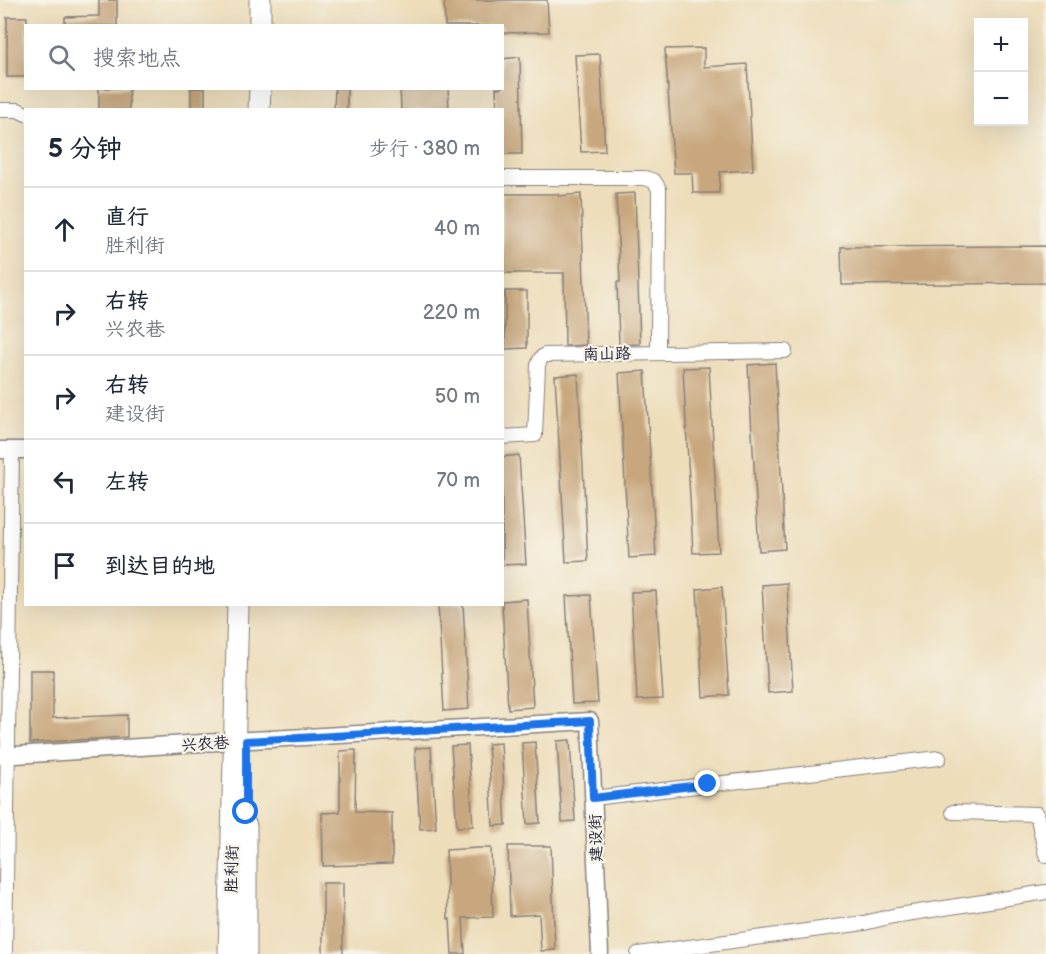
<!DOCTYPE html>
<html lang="zh">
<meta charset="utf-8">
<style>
:root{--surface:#fff;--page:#f2f2f3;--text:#1f2937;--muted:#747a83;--line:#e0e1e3}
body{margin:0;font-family:"Balsamiq Sans","LXGW WenKai TC",sans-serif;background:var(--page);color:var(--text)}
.controls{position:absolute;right:18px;top:18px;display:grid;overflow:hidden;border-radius:0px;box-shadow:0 6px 24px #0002}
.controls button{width:54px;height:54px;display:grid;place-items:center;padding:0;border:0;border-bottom:2px solid var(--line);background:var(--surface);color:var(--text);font:30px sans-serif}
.stop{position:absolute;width:18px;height:18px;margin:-14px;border:4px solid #1a73e8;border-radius:50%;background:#fff}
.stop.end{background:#1a73e8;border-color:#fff;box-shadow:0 2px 6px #0008}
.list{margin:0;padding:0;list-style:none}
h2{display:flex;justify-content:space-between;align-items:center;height:78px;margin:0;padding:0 24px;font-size:26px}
h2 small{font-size:20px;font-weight:400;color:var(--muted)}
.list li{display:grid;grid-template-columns:39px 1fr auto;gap:18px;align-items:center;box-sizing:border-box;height:84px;padding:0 24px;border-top:2px solid var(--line)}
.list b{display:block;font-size:22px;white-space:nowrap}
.list p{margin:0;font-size:20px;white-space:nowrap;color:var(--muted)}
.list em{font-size:20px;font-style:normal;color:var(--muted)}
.icon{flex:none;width:33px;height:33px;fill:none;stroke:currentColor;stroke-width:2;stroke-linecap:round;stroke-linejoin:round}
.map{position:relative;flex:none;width:1046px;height:954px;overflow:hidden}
.search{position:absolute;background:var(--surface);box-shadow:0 6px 24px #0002;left:24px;top:24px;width:480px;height:66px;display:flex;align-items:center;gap:15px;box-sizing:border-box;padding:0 21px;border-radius:0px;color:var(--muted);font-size:22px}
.panel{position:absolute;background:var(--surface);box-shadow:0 6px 24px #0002;left:24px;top:108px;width:480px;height:498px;border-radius:0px}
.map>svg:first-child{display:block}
.built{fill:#deddbb}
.building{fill:#c8a77e}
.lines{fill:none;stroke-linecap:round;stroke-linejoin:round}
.minor-casing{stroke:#88807a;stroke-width:16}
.tertiary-casing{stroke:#88807a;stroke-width:19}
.primary-casing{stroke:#88807a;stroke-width:23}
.minor{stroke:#fff;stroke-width:14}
.tertiary{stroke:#fff;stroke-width:16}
.primary{stroke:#fff;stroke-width:21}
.route{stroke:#1a73e8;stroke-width:8}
.labels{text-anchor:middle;stroke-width:4.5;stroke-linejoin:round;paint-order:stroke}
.street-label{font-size:16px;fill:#22223b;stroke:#f7f3e8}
</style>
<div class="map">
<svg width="1046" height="954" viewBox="0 0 1046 954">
<rect width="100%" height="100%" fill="#f7f3e8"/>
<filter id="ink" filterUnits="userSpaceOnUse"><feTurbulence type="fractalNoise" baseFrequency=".0167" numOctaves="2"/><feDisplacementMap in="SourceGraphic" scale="12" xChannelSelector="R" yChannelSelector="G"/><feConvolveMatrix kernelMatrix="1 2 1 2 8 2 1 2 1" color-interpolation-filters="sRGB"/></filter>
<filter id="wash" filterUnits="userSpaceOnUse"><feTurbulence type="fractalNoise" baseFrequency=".008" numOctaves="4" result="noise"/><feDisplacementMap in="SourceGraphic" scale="24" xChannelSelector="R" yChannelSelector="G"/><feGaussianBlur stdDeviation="1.35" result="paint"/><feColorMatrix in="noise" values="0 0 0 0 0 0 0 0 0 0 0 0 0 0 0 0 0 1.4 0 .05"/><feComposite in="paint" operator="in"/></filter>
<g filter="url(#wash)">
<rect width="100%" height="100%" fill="#edddba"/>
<path class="built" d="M884 0H1034L885 7Z"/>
<g id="blocks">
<g class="building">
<path d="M99 0H117V26H65V17L99 16Z"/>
<path d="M444 0H547L549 32 502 33V26H445Z"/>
<path d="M7 17H27V26H26V77H7Z"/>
<path d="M704 48V67L747 64 753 170 720 172 719 193H693L692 173H674L665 49Z"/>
<path d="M600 54 605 151 581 152 575 55Z"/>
<path d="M520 57 522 154H502V110H497L496 88H502V59Z"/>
<rect x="99" y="88" width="30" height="22"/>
<rect x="191" y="88" width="14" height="22"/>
<path d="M335 88H347V110H334Z"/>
<path d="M400 88H448L449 110H401Z"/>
<path d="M635 193 640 344 619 345 617 282H620L616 194Z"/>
<path d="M503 194H558V196L581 194 586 345 565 346 564 273H503Z"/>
<path d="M1046 246V283L842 285 841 247Z"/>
<path d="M505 291H527V348L505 349Z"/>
<path d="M775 363 785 549 759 551 748 365Z"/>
<path d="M709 367 719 552 693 553 683 368Z"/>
<path d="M645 371 656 556 629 558 619 373Z"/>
<path d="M578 374 588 561 566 562 555 376Z"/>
<path d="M519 455 526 564 502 565V457Z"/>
<path d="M787 583 793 691 768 693 762 585Z"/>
<path d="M722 587 729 695 703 697 697 589Z"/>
<path d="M656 591 663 699 637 700 631 592Z"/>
<path d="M591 595 598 703 572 704 566 596Z"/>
<path d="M527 599 533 707 508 709 502 604V601Z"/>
<path d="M438 604H463L469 709 444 711Z"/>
<path d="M30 670H53V718L127 715V737L30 743Z"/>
<path d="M570 740 575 821 562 822 557 741Z"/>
<path d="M535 742 540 823 527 824 522 743Z"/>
<path d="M501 743 506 825 493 826 488 744Z"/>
<path d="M468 745 473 826 457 827 451 746Z"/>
<path d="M431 747 436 828 420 829 415 748Z"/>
<path d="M356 750 355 812 392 813V864L323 866 322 813 340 812V751Z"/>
<path d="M508 846H551L555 950 541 951 539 914 510 916Z"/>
<path d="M477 848H491L493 917 463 918 465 954H452L450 919H448L446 850Z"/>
<rect x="323" y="883" width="20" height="71"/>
</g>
</g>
</g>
<g filter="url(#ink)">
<use href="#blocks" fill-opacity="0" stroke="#88807a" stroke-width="1.5"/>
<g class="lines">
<defs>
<g id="minor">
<path d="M0 110H18L26 114"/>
<path d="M502 178H645L654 181 659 189 658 353"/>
<path d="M502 437 535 435 538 365 541 358 545 355 785 351"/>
<path d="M593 798 939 758"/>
<path d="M953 812 1037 814 1046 855"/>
<path d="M5 954 12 450"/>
<path d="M638 954 864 923 893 916 1046 892"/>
</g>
<g id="tertiary">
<path d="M0 450H26"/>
<path d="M0 756 233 741 590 721 600 954"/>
</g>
<g id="primary">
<path d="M260 26V0"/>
<path d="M259 110 260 88"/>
<path d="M246 826V954"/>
<path d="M229 954 238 604"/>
</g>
</defs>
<use href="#minor" class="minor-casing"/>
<use href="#tertiary" class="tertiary-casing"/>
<use href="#primary" class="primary-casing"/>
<use href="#minor" class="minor"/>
<use href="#tertiary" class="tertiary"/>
<use href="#primary" class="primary"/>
</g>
</g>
<g class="lines" filter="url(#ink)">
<path class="route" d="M246 812V741L590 721 593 798 708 784"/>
</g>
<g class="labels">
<g class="street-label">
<text transform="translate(607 353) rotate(-1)" y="6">南山路</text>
<text transform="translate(205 743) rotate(-4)" y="6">兴农巷</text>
<text transform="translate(595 838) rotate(-92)" y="6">建设街</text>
<text transform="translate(231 869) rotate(-89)" y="6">胜利街</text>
</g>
</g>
</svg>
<div class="controls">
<button>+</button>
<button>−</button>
</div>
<div class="stop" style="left:246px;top:812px"></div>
<div class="stop end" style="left:708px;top:784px"></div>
<div class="search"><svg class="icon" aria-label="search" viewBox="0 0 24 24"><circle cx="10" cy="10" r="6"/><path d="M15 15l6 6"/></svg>搜索地点</div>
<section class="panel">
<h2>5 分钟<small>步行 · 380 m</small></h2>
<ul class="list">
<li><svg class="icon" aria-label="ahead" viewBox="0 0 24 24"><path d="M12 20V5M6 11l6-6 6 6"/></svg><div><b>直行</b><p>胜利街</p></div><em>40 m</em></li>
<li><svg class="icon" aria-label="right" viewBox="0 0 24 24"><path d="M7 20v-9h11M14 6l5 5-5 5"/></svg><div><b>右转</b><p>兴农巷</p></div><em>220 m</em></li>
<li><svg class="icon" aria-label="right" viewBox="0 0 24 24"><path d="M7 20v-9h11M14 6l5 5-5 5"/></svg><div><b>右转</b><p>建设街</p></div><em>50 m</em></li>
<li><svg class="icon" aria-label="left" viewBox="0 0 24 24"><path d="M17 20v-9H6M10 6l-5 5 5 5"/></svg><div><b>左转</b></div><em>70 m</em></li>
<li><svg class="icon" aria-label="arrive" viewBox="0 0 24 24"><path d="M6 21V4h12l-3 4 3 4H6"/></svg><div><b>到达目的地</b></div></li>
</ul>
</section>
</div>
